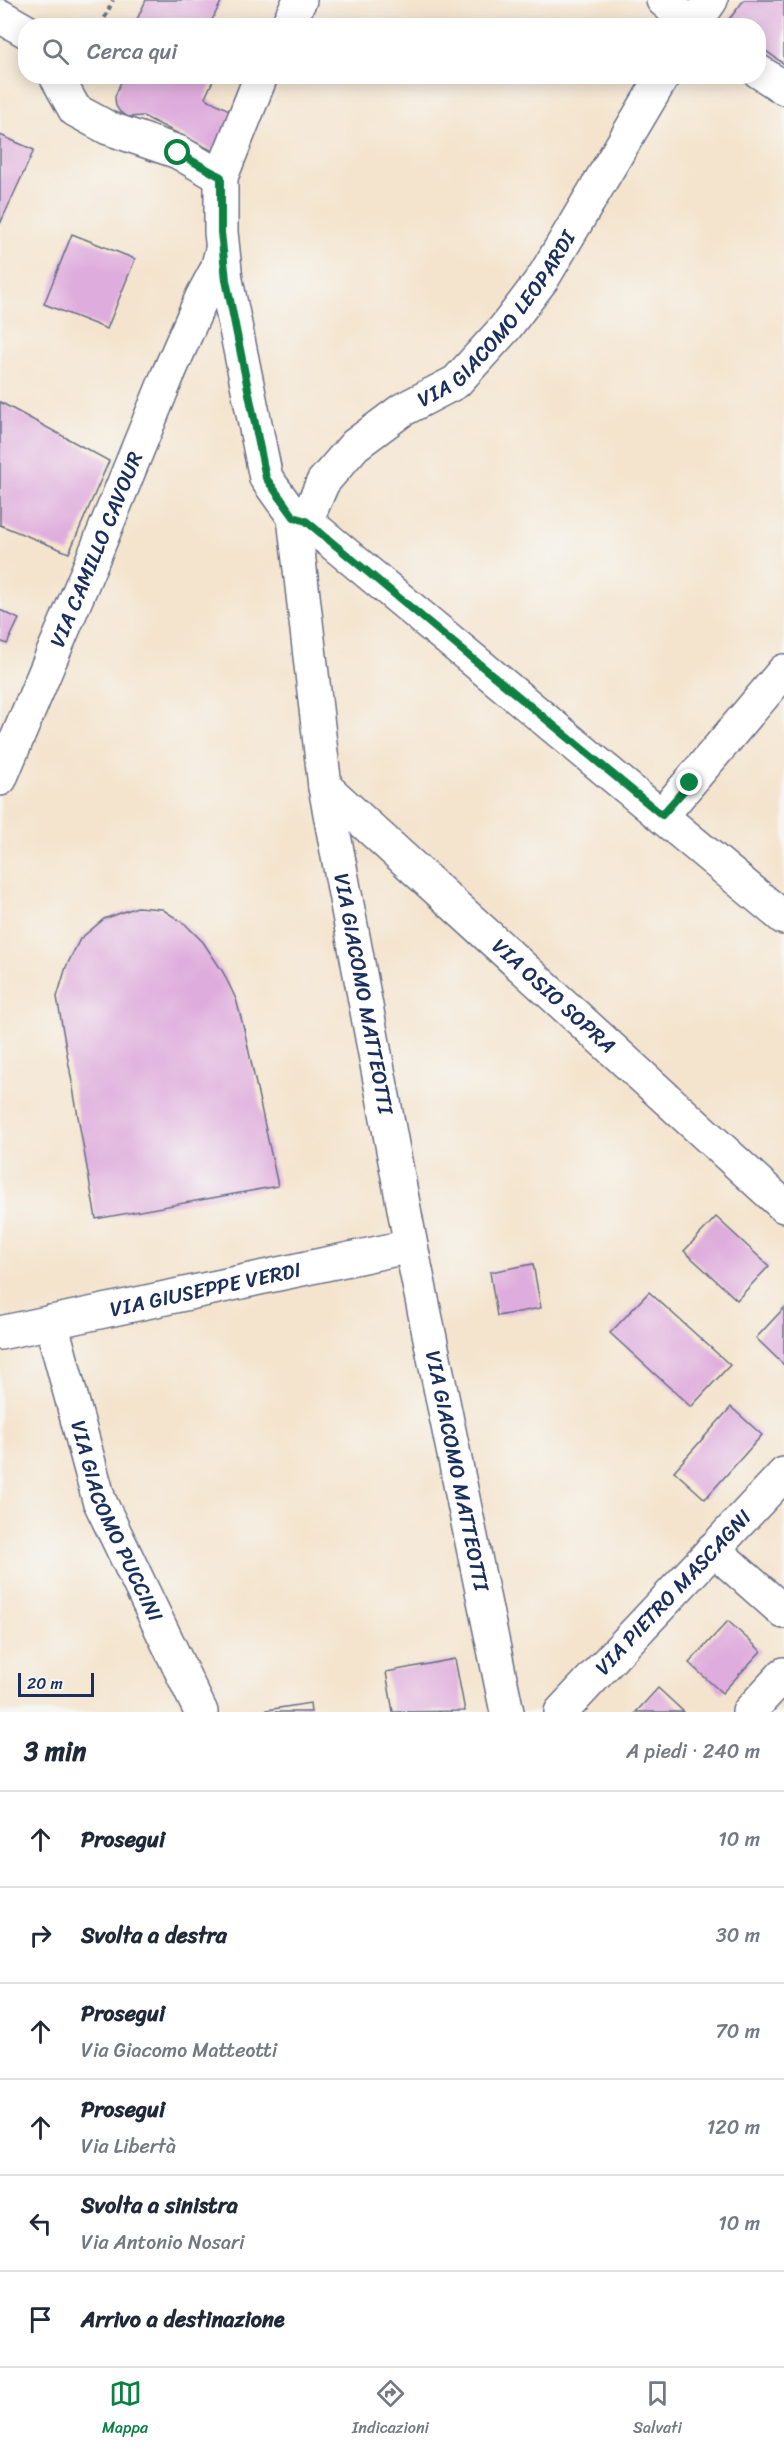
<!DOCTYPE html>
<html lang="it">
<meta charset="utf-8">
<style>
:root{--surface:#fff;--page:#f2f2f3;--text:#1f2937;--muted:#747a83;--line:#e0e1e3;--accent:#0b8043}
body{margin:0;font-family:Sriracha,sans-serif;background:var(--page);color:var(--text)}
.scale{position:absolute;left:18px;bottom:15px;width:76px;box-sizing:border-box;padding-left:6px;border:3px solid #1b2f5e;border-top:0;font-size:16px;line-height:21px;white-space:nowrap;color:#1b2f5e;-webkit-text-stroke:4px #f6f6f2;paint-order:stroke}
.stop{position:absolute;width:18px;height:18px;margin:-14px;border:4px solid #0b8043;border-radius:50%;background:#fff}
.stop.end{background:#0b8043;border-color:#fff;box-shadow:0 2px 6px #0008}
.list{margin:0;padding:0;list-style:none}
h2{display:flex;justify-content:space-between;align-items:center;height:78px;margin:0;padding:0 24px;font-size:26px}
h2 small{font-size:20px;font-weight:400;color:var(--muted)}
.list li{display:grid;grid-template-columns:39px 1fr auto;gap:18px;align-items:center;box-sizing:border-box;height:96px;padding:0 24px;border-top:2px solid var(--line)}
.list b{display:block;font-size:22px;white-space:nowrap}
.list p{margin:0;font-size:20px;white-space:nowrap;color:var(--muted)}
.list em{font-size:20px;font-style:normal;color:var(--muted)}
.icon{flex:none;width:33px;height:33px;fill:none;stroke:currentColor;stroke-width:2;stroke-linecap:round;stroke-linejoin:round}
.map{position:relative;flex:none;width:784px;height:1712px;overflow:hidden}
.search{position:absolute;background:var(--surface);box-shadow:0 3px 15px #0003;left:18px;right:18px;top:18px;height:66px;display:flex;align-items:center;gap:15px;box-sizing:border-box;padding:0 21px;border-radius:24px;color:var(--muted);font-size:22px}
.sheet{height:654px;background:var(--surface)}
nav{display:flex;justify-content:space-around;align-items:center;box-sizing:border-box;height:84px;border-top:2px solid var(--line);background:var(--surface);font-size:16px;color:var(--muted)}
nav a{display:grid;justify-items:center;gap:3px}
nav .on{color:var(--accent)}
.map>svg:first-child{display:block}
.building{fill:#dfaddd}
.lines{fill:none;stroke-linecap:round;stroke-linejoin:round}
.minor-casing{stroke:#676e85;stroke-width:36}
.path{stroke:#676e85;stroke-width:4;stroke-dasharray:4.5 4.5;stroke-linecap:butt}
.minor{stroke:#fff;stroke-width:33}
.route{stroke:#0b8043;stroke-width:8}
.labels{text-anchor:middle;stroke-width:6;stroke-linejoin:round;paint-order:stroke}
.street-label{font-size:21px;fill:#1b2f5e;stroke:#f6f6f2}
</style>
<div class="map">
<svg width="784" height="1712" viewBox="0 0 784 1712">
<rect width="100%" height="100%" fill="#f6f6f2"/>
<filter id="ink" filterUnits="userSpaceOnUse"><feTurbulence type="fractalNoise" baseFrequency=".0167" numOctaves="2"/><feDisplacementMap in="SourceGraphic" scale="12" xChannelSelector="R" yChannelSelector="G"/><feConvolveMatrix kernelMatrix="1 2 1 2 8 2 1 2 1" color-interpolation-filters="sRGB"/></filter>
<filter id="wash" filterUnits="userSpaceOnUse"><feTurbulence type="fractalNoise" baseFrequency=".008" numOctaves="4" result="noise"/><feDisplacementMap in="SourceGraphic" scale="24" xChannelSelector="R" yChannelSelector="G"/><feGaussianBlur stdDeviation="1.35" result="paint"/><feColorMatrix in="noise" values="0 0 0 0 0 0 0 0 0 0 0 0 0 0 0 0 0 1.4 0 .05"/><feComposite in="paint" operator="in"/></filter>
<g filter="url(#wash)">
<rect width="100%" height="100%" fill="#f4e4ce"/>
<g id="blocks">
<g class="building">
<path d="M146 0H222L209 26H134Z"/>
<path d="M744 0H784V64L758 45V26H732L727 22Z"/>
<path d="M123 76H215L205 98 233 112 215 152 143 116 128 117 120 112 116 106 115 97Z"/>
<path d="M0 135 34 150 0 224Z"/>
<path d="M72 234 135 259 107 329 44 304Z"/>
<path d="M0 402 109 461 69 553 0 525Z"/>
<path d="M0 610 19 619 7 644 0 641Z"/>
<path d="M137 907 162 909 185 924 203 942 223 972 236 999 244 1029 278 1186 96 1219 57 997 66 967 80 939 104 919Z"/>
<path d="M716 1217 769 1266 737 1300 684 1251Z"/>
<path d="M533 1264 541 1308 497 1316 490 1272Z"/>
<path d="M649 1292 730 1365 691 1407 610 1333Z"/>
<path d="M784 1308V1365L756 1338Z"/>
<path d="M731 1407 762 1435 705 1499 674 1471Z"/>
<path d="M728 1621 761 1651 722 1693 689 1663Z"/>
<path d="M455 1659 465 1711 393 1712 386 1672Z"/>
<path d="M658 1688 684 1712H636Z"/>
<path d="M310 1703 311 1712H267V1710Z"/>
</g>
</g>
</g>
<g filter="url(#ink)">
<use href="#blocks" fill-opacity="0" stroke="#676e85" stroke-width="1.5"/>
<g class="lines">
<defs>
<g id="minor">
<path d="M663 0 693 26"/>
<path d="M0 16 26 31"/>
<path d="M287 26 300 0"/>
<path d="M693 26 711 0"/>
<path d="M758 71 784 88"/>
<path d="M56 76 75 110 108 128 178 152 221 177"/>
<path id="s1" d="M261 76 221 177V232L226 280 266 478 294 517 325 787 411 1246 507 1712"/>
<path id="s2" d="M294 517 306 521 323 482 355 445 402 410 456 382 505 328 543 278 663 76"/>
<path d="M306 521 784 918"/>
<path id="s3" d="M0 779 97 549 167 377 202 297 217 269 222 250"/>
<path id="s4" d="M325 787 784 1206"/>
<path d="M662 815 784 671"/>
<path id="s5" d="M51 1322 99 1500 201 1712"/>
<path id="s6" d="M0 1333 411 1246"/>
<path d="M713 1549 784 1612"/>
<path id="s7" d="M561 1712 784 1474"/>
<path d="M749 1712 784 1674"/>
</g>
</defs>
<use href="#minor" class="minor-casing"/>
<path class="path" d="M101 26 113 0"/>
<use href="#minor" class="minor"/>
</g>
</g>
<g class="lines" filter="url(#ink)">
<path class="route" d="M178 153 221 177V232L226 280 266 478 294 517 306 521 662 815 690 783"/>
</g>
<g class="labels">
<g class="street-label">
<text dy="7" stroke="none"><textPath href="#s2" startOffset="297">VIA GIACOMO LEOPARDI</textPath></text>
<text dy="7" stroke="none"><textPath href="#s3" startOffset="249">VIA CAMILLO CAVOUR</textPath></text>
<text dy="7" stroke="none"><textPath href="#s1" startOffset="944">VIA GIACOMO MATTEOTTI</textPath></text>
<text dy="7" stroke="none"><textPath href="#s4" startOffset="310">VIA OSIO SOPRA</textPath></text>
<text dy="7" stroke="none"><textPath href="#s6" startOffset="210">VIA GIUSEPPE VERDI</textPath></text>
<text dy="7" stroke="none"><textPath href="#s1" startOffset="1430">VIA GIACOMO MATTEOTTI</textPath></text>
<text dy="7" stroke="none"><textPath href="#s5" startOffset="210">VIA GIACOMO PUCCINI</textPath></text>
<text dy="7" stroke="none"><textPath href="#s7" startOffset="164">VIA PIETRO MASCAGNI</textPath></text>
</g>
</g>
</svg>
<div class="scale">20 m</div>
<div class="stop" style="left:178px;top:153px"></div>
<div class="stop end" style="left:690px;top:783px"></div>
<div class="search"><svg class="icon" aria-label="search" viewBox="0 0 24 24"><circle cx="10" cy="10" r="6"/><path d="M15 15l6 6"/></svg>Cerca qui</div>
</div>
<section class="sheet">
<h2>3 min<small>A piedi · 240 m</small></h2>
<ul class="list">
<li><svg class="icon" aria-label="ahead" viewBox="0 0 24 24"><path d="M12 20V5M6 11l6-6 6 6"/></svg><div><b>Prosegui</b></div><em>10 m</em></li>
<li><svg class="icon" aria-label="right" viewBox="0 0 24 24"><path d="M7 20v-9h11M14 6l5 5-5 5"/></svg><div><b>Svolta a destra</b></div><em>30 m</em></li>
<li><svg class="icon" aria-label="ahead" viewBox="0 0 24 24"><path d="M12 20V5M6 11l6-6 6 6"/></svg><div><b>Prosegui</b><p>Via Giacomo Matteotti</p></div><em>70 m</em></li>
<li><svg class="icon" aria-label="ahead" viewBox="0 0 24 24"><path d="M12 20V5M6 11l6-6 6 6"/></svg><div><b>Prosegui</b><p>Via Libertà</p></div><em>120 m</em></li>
<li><svg class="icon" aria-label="left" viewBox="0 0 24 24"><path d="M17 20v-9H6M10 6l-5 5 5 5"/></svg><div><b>Svolta a sinistra</b><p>Via Antonio Nosari</p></div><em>10 m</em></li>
<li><svg class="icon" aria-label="arrive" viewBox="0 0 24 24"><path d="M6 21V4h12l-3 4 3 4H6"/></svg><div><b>Arrivo a destinazione</b></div></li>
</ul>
</section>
<nav>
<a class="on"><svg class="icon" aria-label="map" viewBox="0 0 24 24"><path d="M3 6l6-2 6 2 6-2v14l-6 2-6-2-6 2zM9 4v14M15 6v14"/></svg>Mappa</a>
<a><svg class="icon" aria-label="directions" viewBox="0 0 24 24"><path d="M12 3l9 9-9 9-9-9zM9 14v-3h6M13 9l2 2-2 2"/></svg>Indicazioni</a>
<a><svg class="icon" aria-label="saved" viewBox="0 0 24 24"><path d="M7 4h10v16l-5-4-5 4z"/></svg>Salvati</a>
</nav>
